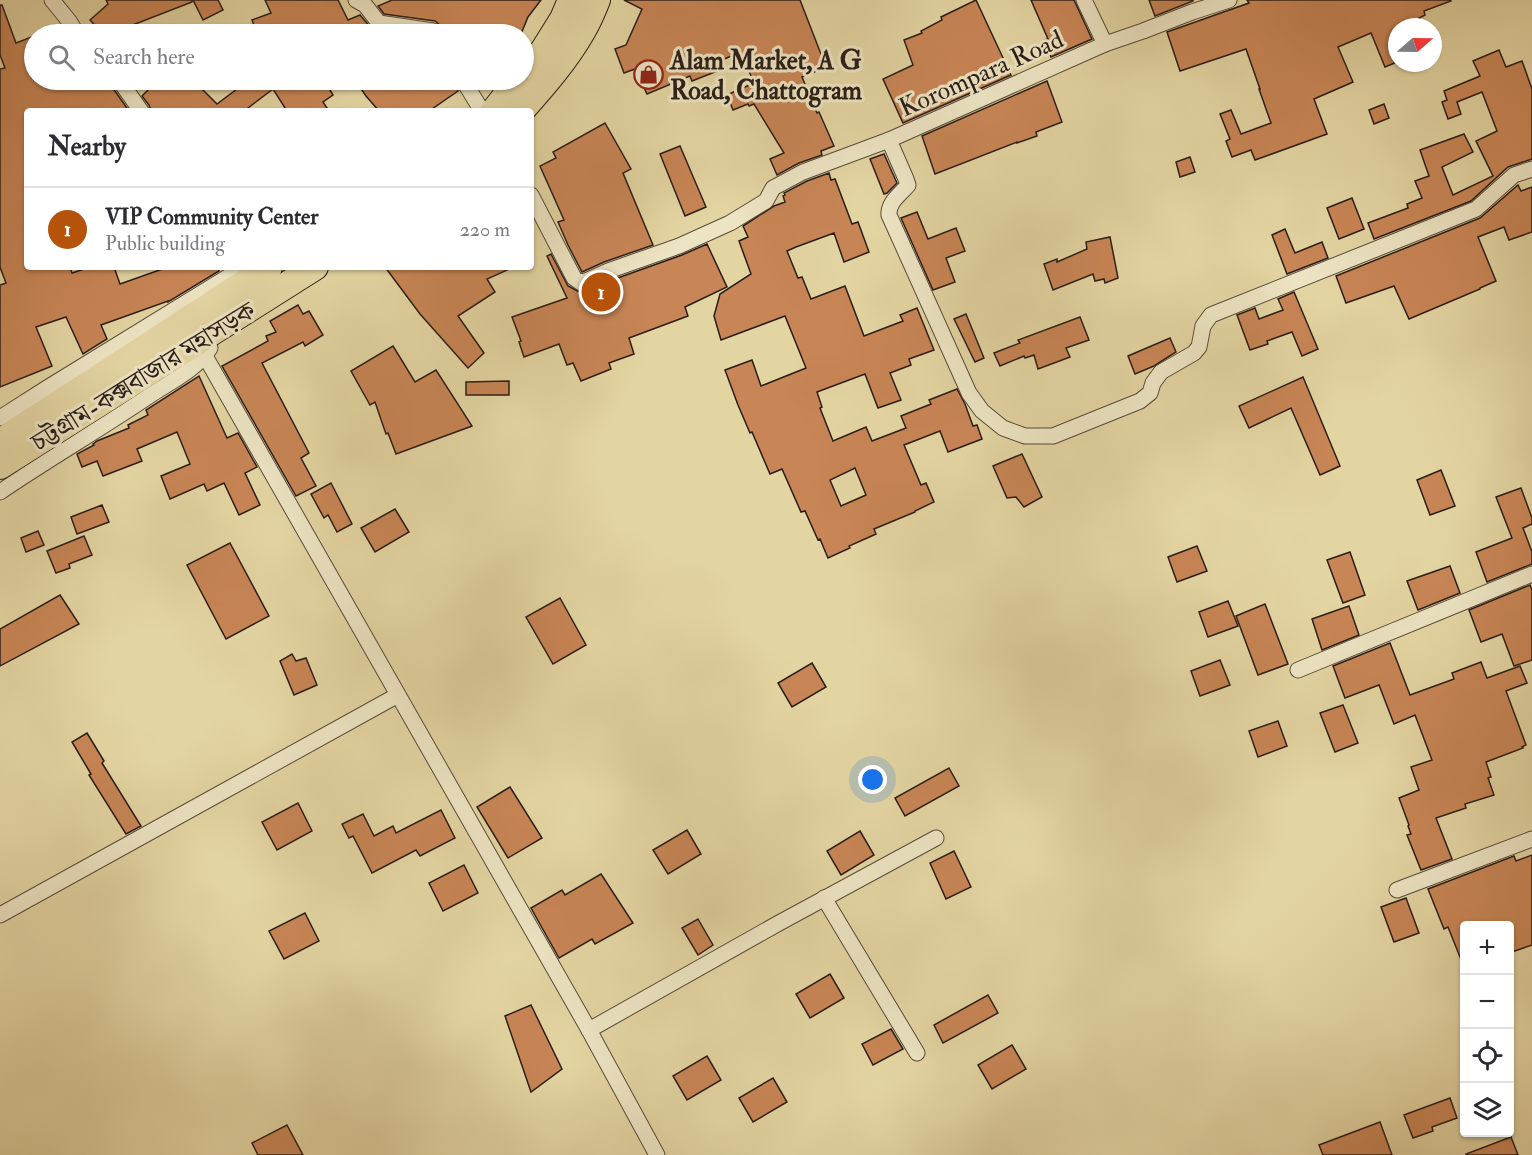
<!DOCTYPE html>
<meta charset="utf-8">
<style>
:root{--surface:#fff;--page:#f7f7f7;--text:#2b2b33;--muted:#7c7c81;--line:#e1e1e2;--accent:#b45309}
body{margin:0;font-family:"IM FELL Double Pica","Noto Serif Bengali",serif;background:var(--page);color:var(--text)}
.controls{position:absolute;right:18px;bottom:18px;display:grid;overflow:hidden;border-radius:6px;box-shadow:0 2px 4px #0004}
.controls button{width:54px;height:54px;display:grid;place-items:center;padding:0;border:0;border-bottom:2px solid var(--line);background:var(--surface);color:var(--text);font:30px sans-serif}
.compass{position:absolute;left:1388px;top:18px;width:54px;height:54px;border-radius:50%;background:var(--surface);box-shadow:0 2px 4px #0004;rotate:70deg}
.you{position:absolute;left:873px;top:780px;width:21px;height:21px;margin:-15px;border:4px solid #fff;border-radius:50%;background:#1a73e8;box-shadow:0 0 0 9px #1a73e833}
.badge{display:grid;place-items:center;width:39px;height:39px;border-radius:50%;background:var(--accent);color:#fff;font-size:20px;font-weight:700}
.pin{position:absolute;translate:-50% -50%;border:3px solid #fff;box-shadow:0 2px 6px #0006}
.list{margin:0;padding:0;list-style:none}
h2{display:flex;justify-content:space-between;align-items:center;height:78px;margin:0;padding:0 24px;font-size:26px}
h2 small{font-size:20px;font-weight:400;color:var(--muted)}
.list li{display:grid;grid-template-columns:39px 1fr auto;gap:18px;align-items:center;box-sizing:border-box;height:84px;padding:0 24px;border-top:2px solid var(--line)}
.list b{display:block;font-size:22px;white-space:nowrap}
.list p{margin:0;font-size:20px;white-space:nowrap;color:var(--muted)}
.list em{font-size:20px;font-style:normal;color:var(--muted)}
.icon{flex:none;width:33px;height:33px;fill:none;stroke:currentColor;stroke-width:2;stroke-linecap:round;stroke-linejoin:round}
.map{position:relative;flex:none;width:1532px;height:1155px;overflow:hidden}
.search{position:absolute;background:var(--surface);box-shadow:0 2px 4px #0004;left:24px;top:24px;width:510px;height:66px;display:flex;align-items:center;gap:15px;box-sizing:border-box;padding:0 21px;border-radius:33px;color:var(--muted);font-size:22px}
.panel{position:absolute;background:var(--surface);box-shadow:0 2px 4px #0004;left:24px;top:108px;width:510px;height:162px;border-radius:6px}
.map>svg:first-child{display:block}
.building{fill:#c88555;stroke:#2a1d17;stroke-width:1.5;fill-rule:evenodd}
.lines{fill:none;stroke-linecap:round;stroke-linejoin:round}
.minor-casing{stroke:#584b3a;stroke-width:17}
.trunk-casing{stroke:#2a1d17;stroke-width:28}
.minor{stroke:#ede4c3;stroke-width:15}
.trunk{stroke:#e3d5a2;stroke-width:26}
.labels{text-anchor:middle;stroke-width:6;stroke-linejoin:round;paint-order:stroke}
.poi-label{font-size:26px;font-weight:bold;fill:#2a1d17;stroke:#ede4c3;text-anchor:start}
.street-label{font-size:26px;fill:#2a1d17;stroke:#ede4c3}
</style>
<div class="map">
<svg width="1532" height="1155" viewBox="0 0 1532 1155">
<rect width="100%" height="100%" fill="#e3d5a2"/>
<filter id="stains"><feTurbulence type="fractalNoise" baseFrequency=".00333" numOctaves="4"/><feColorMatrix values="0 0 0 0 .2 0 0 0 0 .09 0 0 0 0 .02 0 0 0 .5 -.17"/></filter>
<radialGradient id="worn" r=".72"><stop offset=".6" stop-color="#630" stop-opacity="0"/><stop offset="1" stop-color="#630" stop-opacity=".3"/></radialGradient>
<g class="building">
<path d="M106 0H192V2L130 26 132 32 124 34H103L90 20 108 4Z"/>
<path d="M193 0H218L223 10 203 20Z"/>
<path d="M265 0H338L348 20 360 15 371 28 374 34H257L252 20 271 13Z"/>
<path d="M392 0H541L528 17 521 34H445L441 26 435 21 384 14 378 6Z"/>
<path d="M624 0H800L826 67 802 77 817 113 819 112 834 146 821 151 822 155 799 163 777 175 770 159 784 153 754 104 749 106 748 104 733 110 727 95 754 83 741 52 717 62 720 70 692 81 690 76 647 94 635 69 624 73 615 49 626 45 642 9Z"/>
<path d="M976 0 1011 75 903 123 883 79 913 65 904 40 922 33 921 31 942 20 941 17Z"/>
<path d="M1031 0H1074L1092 39 1051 57 1044 40 1048 39Z"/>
<path d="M1149 0H1193V1L1155 16Z"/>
<path d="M1247 0H1450L1451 1 1424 11 1425 15 1419 18 1423 27H1397V62L1385 67 1371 33 1338 47 1353 82 1314 99 1327 134 1255 160 1251 150 1232 157 1226 141 1230 139 1220 114 1231 110 1241 134 1271 123 1259 89H1260L1246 49 1180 71 1167 32 1249 3Z"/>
<path d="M0 5H2L16 43 34 36V80H107L108 84 115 91 129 111H27V267H70L72 273 90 267H114L120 284 168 267H217L219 271 168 302V301L101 325 107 339 83 354 66 317 36 327 52 366 0 387V285L6 283 0 267V69L5 68 0 55Z"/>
<path d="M1499 50 1506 67 1522 61 1532 89V159L1508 167 1471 201 1374 239 1368 223 1408 208 1407 204 1422 198 1415 181 1429 176 1420 150 1464 134 1473 152 1442 167 1453 195 1493 176 1476 141 1497 131 1482 92 1457 102 1461 114 1448 119 1442 102 1447 100 1444 91 1480 76 1473 61Z"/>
<path d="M142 80H193L217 104 249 80H347L330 90 333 95 323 102 329 111H287L273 89 244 111H151L149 105 142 96 150 88Z"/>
<path d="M355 80H453L458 91 429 111H379L366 96Z"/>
<path d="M1047 81 1062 122 1036 132 1037 136 1017 143V142L935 174 922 136Z"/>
<path d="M1384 104 1389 118 1374 124 1369 110Z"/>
<path d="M605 123 631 169 623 173 653 245 604 262 582 272 568 245 558 222 564 220 540 166 556 158 553 152Z"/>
<path d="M680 146 706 207 685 216 660 154Z"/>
<path d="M884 154 897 183 887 193 884 194 870 159Z"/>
<path d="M1190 157 1195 172 1180 177 1176 162Z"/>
<path d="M829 173 831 180 835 179 852 224 858 222 869 252 844 262 834 233 796 247 787 251 798 278 802 277 811 299 845 286 864 336 903 321 900 315 917 308 934 350 909 359 911 365 890 373 901 400 878 408 865 374 817 392 822 407 820 408 833 441 866 427 872 441 906 428 901 416 931 404 929 400 957 389 965 404 973 426 977 425 982 439 948 452 940 431 904 445 921 485 926 483 934 502 915 511V512L874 529 876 534 849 546 850 548 828 558 820 539 818 540 805 511 801 512 782 469 770 474 752 432 750 433 738 405 725 370 752 360 761 386 806 368 785 316 721 340 714 316 720 294 751 274 739 241 748 237 743 226 774 206 785 202 783 196 785 195 784 193 807 181ZM855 468 866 495 841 506 830 480Z"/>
<path d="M1518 185 1521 191 1532 187V232L1509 240 1504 227 1478 237 1496 281 1480 288V289L1409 319 1394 286 1346 303 1336 276 1480 218Z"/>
<path d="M1352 198 1364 229 1339 239 1327 208Z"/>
<path d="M917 212 928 239 956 228 965 251 946 258 955 282 933 290 901 218Z"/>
<path d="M1285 229 1295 253 1322 242 1328 258 1287 274 1272 235Z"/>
<path d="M1110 237 1118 278 1105 283 1104 279 1095 281 1093 274 1053 290 1044 264 1057 259V262L1087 249 1086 242Z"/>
<path d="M707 244 727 287 685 307 688 316 629 338 634 354 609 363 611 369 581 381 573 363 567 365 559 344 524 357 519 342 521 341 512 317 567 298 547 256 551 254 568 286 581 293 612 280 682 255Z"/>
<path d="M385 267H514L487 279 495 292 458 316 484 353 468 368 420 314Z"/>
<path d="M1294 292 1318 349 1302 356 1292 332 1267 341 1268 344 1250 350 1237 315 1255 308 1259 319 1283 310 1278 299Z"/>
<path d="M298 305 303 314 309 311 323 335 305 346 303 342 262 363 309 453 301 458 316 486 296 496 222 366 268 341 266 336 276 332 270 321Z"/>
<path d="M966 314 984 358 975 362 954 319Z"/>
<path d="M1080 317 1089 340 1066 348 1070 357 1038 369 1034 355 1025 358 1024 356 1000 366 994 353 1020 343 1018 340Z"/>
<path d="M1170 338 1176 352 1154 366 1135 374 1128 356Z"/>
<path d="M393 346 415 382 436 370 472 426 396 454 388 433 386 434 375 402 370 405 351 371Z"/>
<path d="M199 376 227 438 238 433 257 467 245 473 260 505 239 515 224 483 207 491 204 484 170 499 161 476 190 464 177 432 137 449 142 461 103 476 97 461 82 467 77 454 94 445 93 444 97 441 129 428 128 425 148 415 146 410Z"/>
<path d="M1303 377 1340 466 1320 475 1291 408 1249 428 1239 406Z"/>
<path d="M509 381V395H466V382Z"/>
<path d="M1022 454 1042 497 1024 507 1016 497 1007 498 993 466Z"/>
<path d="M1441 470 1455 506 1430 515 1417 480Z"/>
<path d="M331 483 352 524 337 532 328 515 324 518 311 494Z"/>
<path d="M1521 488 1532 518V524L1523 528 1532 552V564L1487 582 1476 552 1512 538 1496 497Z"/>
<path d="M102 505 109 522 77 534 71 517Z"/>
<path d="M395 509 409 532 375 552 361 528Z"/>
<path d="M38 531 44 545 26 552 21 538Z"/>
<path d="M84 536 92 555 69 564 70 568 56 573 47 551Z"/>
<path d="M230 543 269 616 226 639 187 565Z"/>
<path d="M1197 546 1207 571 1177 582 1168 557Z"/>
<path d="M1350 552 1365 595 1343 603 1327 560Z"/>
<path d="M1450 566 1460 593 1418 610 1407 581Z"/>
<path d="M1530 585 1532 590V660L1514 666 1502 634 1481 642 1469 610Z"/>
<path d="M60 595 79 624 0 666V629Z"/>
<path d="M560 598 586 645 553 664 526 617Z"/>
<path d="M1228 601 1238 626 1208 637 1199 612Z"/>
<path d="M1265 604 1288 664 1258 675 1236 616Z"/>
<path d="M1349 606 1359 635 1322 650 1312 619Z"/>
<path d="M1390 643 1410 695 1454 679 1452 673 1481 662 1487 678 1520 666 1527 683 1506 691 1526 745 1522 747 1523 748 1486 762 1491 777 1488 778 1494 795 1465 804 1466 808 1436 818 1452 859 1421 870 1407 835 1411 834 1408 826 1409 825 1399 798 1419 790 1411 767 1432 760 1415 715 1394 724 1379 685 1345 698 1333 666Z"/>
<path d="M292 654 296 661 306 658 317 685 294 695 280 661Z"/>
<path d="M1220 660 1230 685 1200 696 1191 671Z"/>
<path d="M812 663 826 687 792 707 778 683Z"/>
<path d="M1343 705 1358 743 1335 752 1320 713Z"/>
<path d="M1278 721 1287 746 1258 757 1249 731Z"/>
<path d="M87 733 104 761 102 763 141 826 126 834 89 775 91 774 72 742Z"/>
<path d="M949 768 959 786 905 816 895 798Z"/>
<path d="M510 787 542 838 508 858 477 807Z"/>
<path d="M298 803 312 831 277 850 262 822Z"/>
<path d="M441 810 455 838 420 856 416 850 372 873 353 836 349 838 342 824 363 814 374 836 393 826 396 833Z"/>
<path d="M687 830 701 854 668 874 653 850Z"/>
<path d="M860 831 874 855 841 875 827 851Z"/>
<path d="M954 851 971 887 946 899 930 863Z"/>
<path d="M1532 855V945L1509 953V926H1464V967L1448 927 1444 929 1428 889 1514 856 1516 861Z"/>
<path d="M464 865 478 893 443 911 429 883Z"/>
<path d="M601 874 633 923 595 944 592 939 559 958 531 908 562 890 565 895Z"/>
<path d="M1406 898 1419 933 1394 942 1381 907Z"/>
<path d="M305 913 319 941 284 959 269 931Z"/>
<path d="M698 919 713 945 698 955 682 928Z"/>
<path d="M830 974 844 998 810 1018 796 994Z"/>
<path d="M988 995 998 1013 943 1043 934 1025Z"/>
<path d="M531 1005 562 1069 531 1092 505 1016Z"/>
<path d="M891 1029 903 1049 873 1065 862 1044Z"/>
<path d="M1012 1045 1026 1069 992 1089 978 1065Z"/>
<path d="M707 1056 721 1080 687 1100 673 1076Z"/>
<path d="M773 1078 787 1102 753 1122 739 1098Z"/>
<path d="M1450 1098 1457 1118 1432 1127 1433 1131 1413 1138 1404 1115Z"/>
<path d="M1380 1122 1392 1155H1323L1319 1145Z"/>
<path d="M287 1125 303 1155H258L252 1143Z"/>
<path d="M1511 1137 1518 1155H1466V1154Z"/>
</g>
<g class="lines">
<defs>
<g id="minor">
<path d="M52 0 69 21 77 34"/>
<path d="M356 0 365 5 379 23 433 31 435 34"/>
<path d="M1084 0 1105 44"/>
<path d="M117 80 122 84 141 111"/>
<path d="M463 80 482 111"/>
<path d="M889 140 906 179 908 185C900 195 888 202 889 215L969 393 982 411 1003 428 1025 436H1053L1140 401 1150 393 1153 383 1161 372 1194 353 1199 347 1203 326 1211 315 1476 209 1514 175 1532 169"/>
<path d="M531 195 574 278 581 283 608 271 679 246 730 223 766 201 773 188 803 172 889 140 1105 44 1143 31 1192 12 1229 0"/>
<path d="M205 356 589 1030 657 1155"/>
<path d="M0 418 47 388 239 270 246 267"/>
<path d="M0 492C50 458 102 428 152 394 172 381 197 369 210 348"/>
<path d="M1298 670 1532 574"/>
<path d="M1397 890 1532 839"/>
<path d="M824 898 917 1053"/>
<path d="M0 915 398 695"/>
<path d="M589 1030 779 923 936 838"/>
</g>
<g id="trunk">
<path d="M524 72 543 51 563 19 571 0"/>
<path d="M494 111 518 80"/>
<path d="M521 111C544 85 566 60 583 30 589 20 593 10 597 0"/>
<path d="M0 442 269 267"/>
<path d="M0 466 315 267"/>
</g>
</defs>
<use href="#minor" class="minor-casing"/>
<use href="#trunk" class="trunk-casing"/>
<use href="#minor" class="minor"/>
<use href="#trunk" class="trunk"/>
</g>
<defs>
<symbol id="shop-ring" viewBox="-11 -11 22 22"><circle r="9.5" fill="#ede4c3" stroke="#8f2418" stroke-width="1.5"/><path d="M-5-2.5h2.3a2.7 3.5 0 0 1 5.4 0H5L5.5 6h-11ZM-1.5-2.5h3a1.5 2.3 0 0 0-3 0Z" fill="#8f2418"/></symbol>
</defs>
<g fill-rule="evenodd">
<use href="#shop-ring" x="632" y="58" width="33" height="33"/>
</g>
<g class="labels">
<g class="poi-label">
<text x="670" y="69">Alam Market, A G<tspan x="670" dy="30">Road, Chattogram</tspan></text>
</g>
<g class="street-label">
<text transform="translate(981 73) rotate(-24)" y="9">Korompara Road</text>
<text transform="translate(143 376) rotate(-32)" y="9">চট্টগ্রাম-কক্সবাজার মহাসড়ক</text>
</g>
</g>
<rect width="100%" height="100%" filter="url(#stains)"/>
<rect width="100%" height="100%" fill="url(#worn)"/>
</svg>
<div class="controls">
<button>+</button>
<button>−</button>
<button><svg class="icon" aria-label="locate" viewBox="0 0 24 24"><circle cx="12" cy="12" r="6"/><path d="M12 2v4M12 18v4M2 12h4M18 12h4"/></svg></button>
<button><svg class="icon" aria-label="layers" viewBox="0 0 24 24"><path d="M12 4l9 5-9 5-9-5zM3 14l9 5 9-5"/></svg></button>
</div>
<svg class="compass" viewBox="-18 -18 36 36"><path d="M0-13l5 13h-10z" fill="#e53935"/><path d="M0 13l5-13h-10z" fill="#7c7c81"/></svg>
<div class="you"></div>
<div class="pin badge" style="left:601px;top:292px">1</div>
<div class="search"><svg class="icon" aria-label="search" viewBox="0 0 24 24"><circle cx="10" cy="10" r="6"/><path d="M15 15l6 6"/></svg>Search here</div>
<section class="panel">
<h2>Nearby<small></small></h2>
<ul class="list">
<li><span class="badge">1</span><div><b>VIP Community Center</b><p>Public building</p></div><em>220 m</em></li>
</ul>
</section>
</div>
